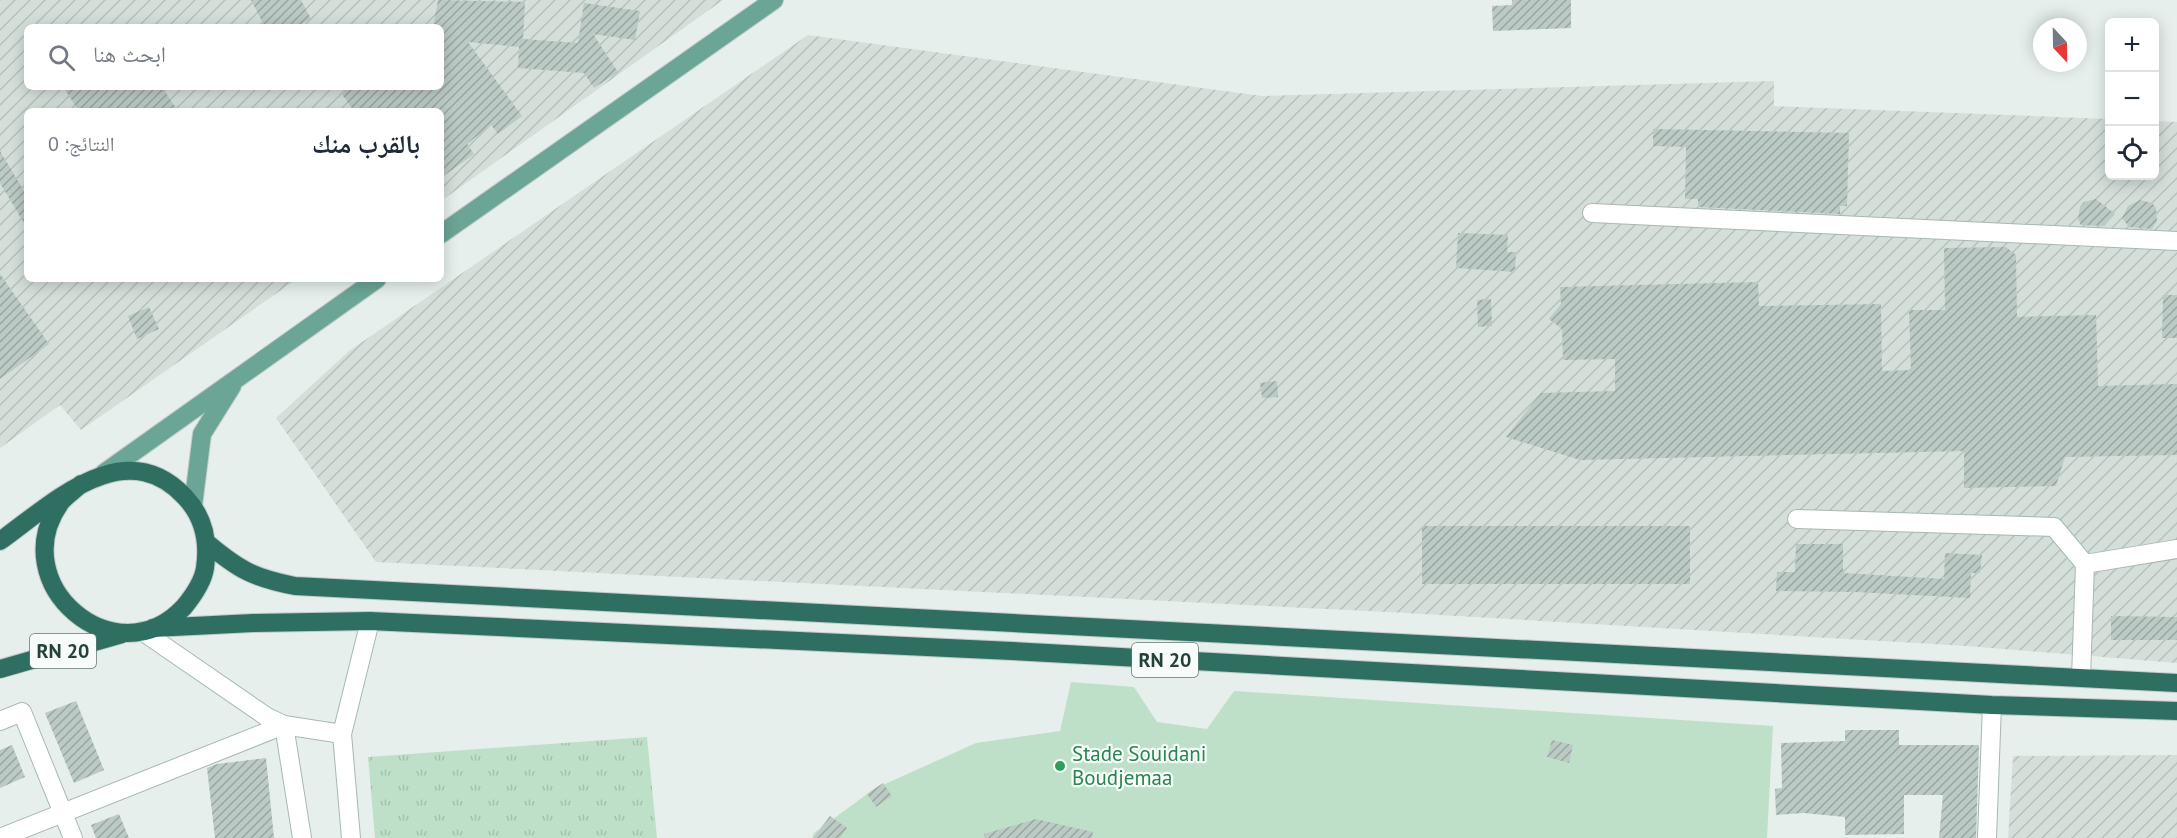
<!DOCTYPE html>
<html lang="ar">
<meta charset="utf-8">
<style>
:root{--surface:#fff;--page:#f2f2f3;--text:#1f2937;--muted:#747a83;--line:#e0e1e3}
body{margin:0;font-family:"PT Sans","Noto Naskh Arabic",sans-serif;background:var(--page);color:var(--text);direction:rtl}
.controls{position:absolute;right:18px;top:18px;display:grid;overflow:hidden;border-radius:9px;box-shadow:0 3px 15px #0003}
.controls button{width:54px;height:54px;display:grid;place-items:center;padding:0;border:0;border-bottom:2px solid var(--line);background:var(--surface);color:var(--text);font:30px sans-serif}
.compass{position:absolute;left:2033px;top:18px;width:54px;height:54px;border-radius:50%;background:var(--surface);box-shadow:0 3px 15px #0003;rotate:158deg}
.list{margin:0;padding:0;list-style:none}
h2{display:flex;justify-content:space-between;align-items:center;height:78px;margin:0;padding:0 24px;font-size:26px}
h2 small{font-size:20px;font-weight:400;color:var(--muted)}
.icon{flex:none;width:33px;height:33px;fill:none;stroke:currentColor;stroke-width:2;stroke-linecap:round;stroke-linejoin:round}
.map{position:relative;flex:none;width:2177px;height:838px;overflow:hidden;direction:ltr}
.search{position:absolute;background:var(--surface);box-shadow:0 3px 15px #0003;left:24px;top:24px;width:420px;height:66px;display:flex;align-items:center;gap:15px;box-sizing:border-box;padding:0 21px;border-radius:9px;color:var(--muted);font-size:22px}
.panel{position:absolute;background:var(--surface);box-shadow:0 3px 15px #0003;left:24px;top:108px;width:420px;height:174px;border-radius:9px;direction:rtl}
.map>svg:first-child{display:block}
.industrial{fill:url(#industrial-furrows);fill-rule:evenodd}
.park{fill:url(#park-tufts)}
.pitch{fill:#bfe0c8}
.building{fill:url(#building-hatch)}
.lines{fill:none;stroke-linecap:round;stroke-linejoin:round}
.minor-casing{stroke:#a8b8b2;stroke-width:20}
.major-casing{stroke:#c2cac8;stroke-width:20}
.highway-casing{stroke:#c2cac8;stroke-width:20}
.minor{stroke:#fff;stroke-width:18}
.major{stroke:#6aa596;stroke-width:18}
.highway{stroke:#2f6f62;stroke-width:18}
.leisure-dot{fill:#2e9e5b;stroke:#f7fbf9;stroke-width:2}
.labels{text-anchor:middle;stroke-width:4.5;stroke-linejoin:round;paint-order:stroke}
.shield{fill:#f7fbf9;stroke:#637a73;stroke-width:1.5}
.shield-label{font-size:20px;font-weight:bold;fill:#24423a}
.leisure-label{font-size:21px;fill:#27864d;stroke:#f7fbf9;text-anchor:start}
</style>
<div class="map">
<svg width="2177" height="838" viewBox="0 0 2177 838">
<defs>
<pattern id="industrial-furrows" width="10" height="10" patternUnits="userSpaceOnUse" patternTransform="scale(1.5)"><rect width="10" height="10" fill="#d4dfda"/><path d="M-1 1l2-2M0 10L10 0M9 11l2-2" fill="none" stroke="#b6c1bc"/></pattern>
<pattern id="park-tufts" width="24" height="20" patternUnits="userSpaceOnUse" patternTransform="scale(1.5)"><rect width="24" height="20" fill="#bfe0c8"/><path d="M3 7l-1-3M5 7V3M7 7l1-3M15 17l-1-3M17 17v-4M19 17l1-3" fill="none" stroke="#a4c1ad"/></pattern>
<pattern id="building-hatch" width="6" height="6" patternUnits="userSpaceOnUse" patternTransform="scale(1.5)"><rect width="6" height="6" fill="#bbcac4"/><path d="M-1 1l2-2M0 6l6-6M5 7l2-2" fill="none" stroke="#98a6a0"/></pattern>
</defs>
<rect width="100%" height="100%" fill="#e6efeb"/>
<g class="industrial">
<path d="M0 0H723L441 201V111H27V279H297L81 430 60 405 0 448ZM27 27H441V87H27Z"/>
<path d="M808 35 1262 96 1774 81V106L2109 119 2110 176H2154L2155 121 2177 122V663L1967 646 1388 612 376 562 276 418 349 351Z"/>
<path d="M2177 755V838H2008L2013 756Z"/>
</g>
<path class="park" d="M647 737 657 838H375L368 757Z"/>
<path class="pitch" d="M1071 682 1134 687 1157 722 1207 729 1234 691 1773 726 1767 838H812L814 833 874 789 976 743 1060 731Z"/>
<g class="building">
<path d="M251 0H301L311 19 296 27H265Z"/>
<path d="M438 0 525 2 523 39 578 43 584 3 640 11 635 40 593 34 618 72 594 88 584 73 518 68 519 47 468 42 522 116 498 134 491 125 467 144 474 154 441 178V111H354L341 93 349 87H441V27H433Z"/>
<path d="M1512 0H1571V28L1493 31 1492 6 1512 5Z"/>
<path d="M63 87H162L178 111H79Z"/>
<path d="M1653 129 1849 133 1847 206H1840V214L1698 207V199H1685L1686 147 1653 146Z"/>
<path d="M0 151 27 196V228L0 183Z"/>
<path d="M2096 199 2115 214 2104 226 2081 225 2078 219 2080 207 2084 202Z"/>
<path d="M2140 200 2152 203 2156 208 2157 221 2152 229 2129 227 2122 218 2128 206Z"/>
<path d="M1458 233 1508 235 1507 252H1516L1515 272 1456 268Z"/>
<path d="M2006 247 2016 255 2017 317 2096 315 2098 386 2177 384V455L2065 457 2056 486 1964 488V451L1580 460 1506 437 1541 393 1615 391V359L1563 360 1562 329 1549 319 1561 304 1560 287 1758 282 1759 306 1881 304 1882 371 1911 370 1909 310H1945L1944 248Z"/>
<path d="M0 274 49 344 0 379Z"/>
<path d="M2163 295H2177V338H2162Z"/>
<path d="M1491 299 1492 326 1478 327 1477 300Z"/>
<path d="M149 307 159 329 137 339 128 316Z"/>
<path d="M1277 381 1278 397 1262 398 1260 383Z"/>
<rect x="1422" y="526" width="268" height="58"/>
<path d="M1796 544H1843V573L1944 579 1945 553 1982 555 1980 573H1971L1970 598 1855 592 1776 591 1777 572H1795Z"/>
<path d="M2111 616 2177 617V640H2111Z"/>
<path d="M76 701 104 770 74 783 45 713Z"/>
<path d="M1845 730H1899V745H1979L1976 838H1939L1943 795H1904V834L1845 835V817L1804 813 1776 815 1775 789 1782 788 1781 743 1845 741Z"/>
<path d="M1552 740 1573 745 1569 763 1547 757Z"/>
<path d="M12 745 25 777 0 788V750Z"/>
<path d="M266 758 274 838H215L207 768 217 764Z"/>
<path d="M883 783 892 796 876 807 867 794Z"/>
<path d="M119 814 129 838H96L91 825Z"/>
<path d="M830 816 847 828 840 838H813Z"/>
<path d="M1036 819 1093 832 1092 838H984V834Z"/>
</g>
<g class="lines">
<defs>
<g id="minor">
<path d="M1592 213 2177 241"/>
<path d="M1797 519 2054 527 2085 564"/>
<path d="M142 631 267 717 284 725 342 734"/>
<path d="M2081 678 2085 564 2177 549"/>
<path d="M0 721 22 712 73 838"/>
<path d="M284 725 302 838"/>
<path d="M0 838 284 725"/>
<path d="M351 838 342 734 370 621"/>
<path d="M1987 838 1992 705"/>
</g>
<g id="major">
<path d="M441 234 774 0"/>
<path d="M104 473 377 279"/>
<path d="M193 506 202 434 232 386"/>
</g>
<g id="highway">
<path d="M0 541C52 504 124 432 185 497 204 517 209 541 205 568 203 582 193 596 184 607 116 680 2 584 61 502 67 495 75 490 81 484"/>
<path d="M207 543C239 570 254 578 295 586L2177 683"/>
<path d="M153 628 253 623 370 621 1012 651 1992 705 2177 711"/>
<path d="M0 669 122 634"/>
</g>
</defs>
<use href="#minor" class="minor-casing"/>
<use href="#major" class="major-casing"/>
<use href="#highway" class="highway-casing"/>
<use href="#minor" class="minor"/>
<use href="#major" class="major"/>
<use href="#highway" class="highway"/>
</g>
<circle class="leisure-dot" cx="1060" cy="766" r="6"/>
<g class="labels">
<g class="shield">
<rect x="30" y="634" width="66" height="34" rx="4.5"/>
<rect x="1132" y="643" width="66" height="34" rx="4.5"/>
</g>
<g class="shield-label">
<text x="63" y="658">RN 20</text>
<text x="1165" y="667">RN 20</text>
</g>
<g class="leisure-label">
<text x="1072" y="761">Stade Souidani<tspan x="1072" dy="24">Boudjemaa</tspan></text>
</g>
</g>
</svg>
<div class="controls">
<button>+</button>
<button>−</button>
<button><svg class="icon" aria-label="locate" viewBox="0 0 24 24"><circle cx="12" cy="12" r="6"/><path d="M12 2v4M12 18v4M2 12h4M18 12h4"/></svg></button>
</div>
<svg class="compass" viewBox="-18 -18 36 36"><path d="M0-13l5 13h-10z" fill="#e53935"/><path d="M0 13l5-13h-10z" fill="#747a83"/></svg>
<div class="search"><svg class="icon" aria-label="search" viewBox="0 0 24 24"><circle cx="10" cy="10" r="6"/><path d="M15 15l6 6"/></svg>ابحث هنا</div>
<section class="panel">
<h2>بالقرب منك<small>النتائج: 0</small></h2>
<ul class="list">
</ul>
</section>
</div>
